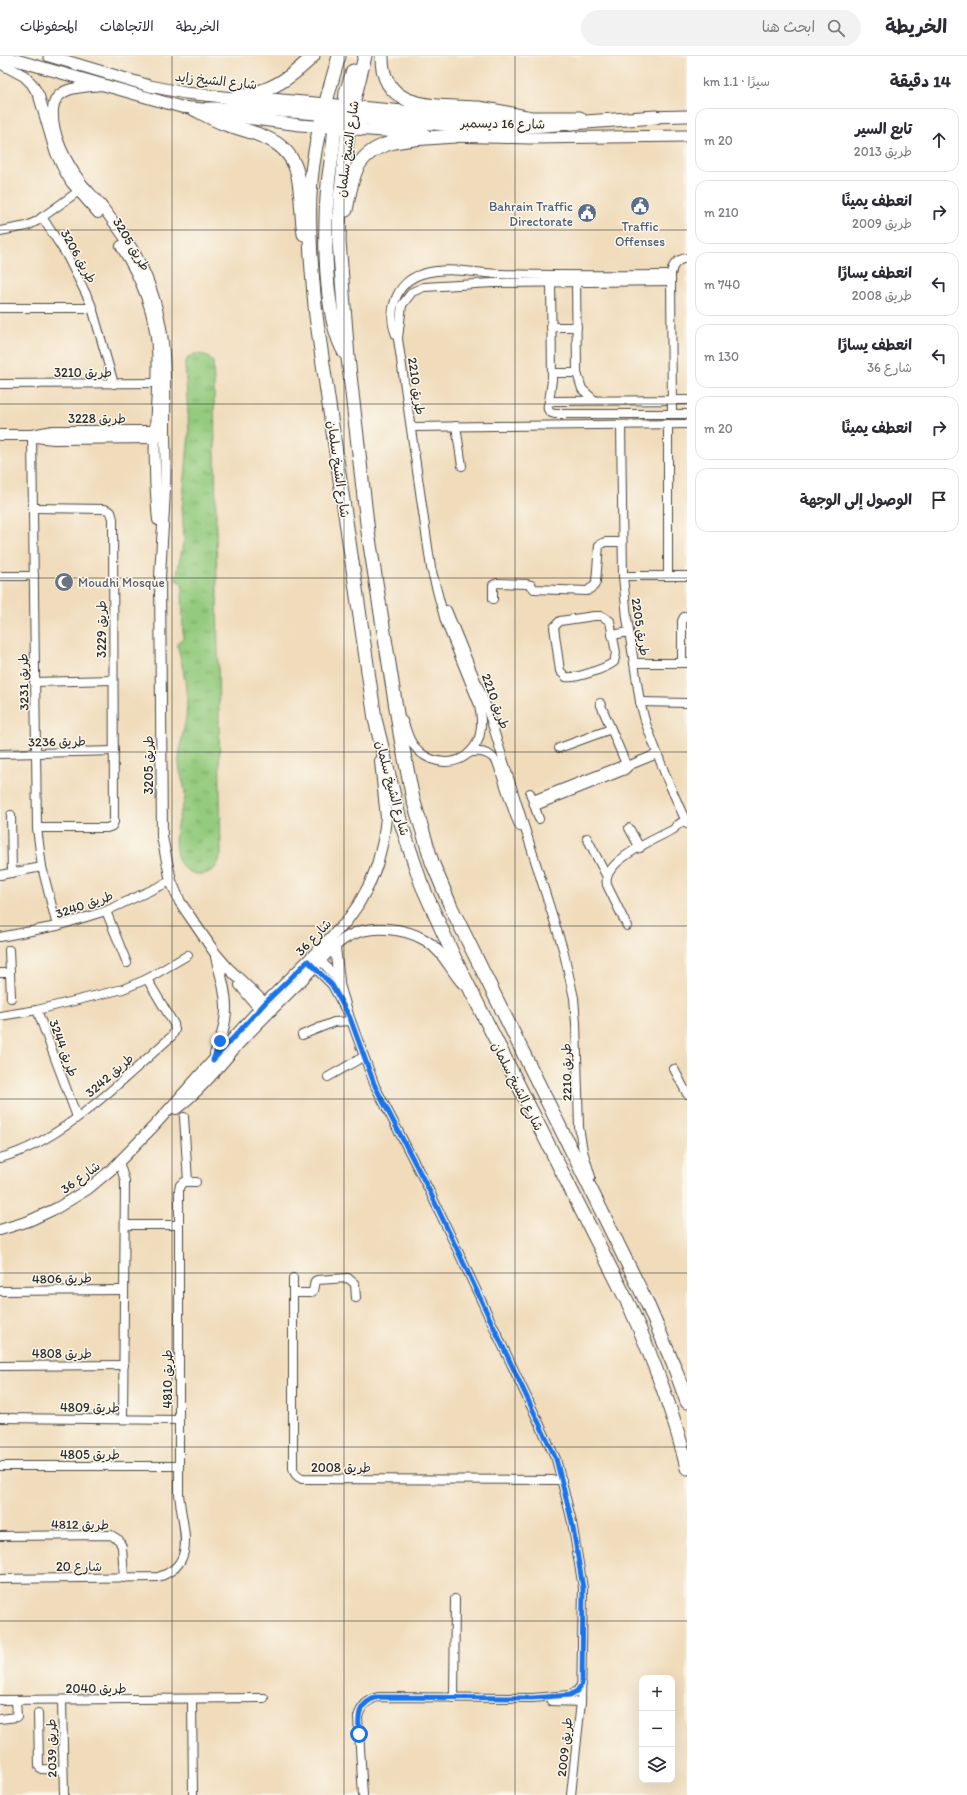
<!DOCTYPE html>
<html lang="ar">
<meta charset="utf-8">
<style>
:root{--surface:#fff;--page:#f2f2f3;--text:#2b2b33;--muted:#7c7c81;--line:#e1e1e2}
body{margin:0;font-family:Itim,"Playpen Sans Arabic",sans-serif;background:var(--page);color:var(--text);direction:rtl}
.controls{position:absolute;right:12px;bottom:12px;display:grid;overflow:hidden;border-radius:8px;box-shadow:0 4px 16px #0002}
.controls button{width:36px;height:36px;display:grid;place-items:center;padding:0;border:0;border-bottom:1px solid var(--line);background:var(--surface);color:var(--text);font:20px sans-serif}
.stop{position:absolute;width:12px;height:12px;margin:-9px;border:3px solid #1a73e8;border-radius:50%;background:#fff}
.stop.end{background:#1a73e8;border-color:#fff;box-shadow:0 1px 4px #0008}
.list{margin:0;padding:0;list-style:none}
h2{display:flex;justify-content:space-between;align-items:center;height:52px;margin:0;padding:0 16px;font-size:17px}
h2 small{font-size:13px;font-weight:400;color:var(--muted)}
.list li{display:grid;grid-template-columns:26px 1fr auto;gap:12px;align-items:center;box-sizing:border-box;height:64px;margin:0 8px 8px;padding:0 8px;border:1px solid var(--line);border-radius:12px}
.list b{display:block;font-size:15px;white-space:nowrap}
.list p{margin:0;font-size:13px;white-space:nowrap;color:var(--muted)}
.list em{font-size:13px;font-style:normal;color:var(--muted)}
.icon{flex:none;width:22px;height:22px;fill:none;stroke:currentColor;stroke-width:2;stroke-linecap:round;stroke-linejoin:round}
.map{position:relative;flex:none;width:687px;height:1739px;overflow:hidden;direction:ltr}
header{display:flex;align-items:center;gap:24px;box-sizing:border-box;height:56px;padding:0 20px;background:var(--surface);border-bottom:1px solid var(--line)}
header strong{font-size:19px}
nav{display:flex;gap:22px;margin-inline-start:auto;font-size:14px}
.search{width:280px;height:36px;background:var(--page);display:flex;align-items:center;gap:10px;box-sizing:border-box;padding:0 14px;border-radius:22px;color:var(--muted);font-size:15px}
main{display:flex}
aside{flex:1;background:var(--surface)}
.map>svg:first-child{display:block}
.park{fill:url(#park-tufts);stroke:#5f7a54}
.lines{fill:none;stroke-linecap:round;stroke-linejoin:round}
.minor-casing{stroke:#494641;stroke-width:10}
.tertiary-casing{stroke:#494641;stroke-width:12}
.secondary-casing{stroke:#494641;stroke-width:13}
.primary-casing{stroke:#494641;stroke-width:15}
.minor{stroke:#fff;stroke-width:8}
.tertiary{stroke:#fff;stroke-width:10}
.secondary{stroke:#fff;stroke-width:11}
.primary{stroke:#fff;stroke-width:13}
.route{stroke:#1a73e8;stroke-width:5}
.grid{fill:none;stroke:#2b2b2b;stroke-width:1;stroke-opacity:0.55}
.labels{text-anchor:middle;stroke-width:3;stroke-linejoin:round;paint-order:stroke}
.street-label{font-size:13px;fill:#2b2b2b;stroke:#fbf7ec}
.service-label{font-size:13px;fill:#4e5e75;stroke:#fbf7ec;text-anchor:end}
.worship-label{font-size:13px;fill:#5b616d;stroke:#fbf7ec;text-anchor:start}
</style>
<header>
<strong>الخريطة</strong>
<div class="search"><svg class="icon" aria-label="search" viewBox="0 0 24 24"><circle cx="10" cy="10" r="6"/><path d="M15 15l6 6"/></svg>ابحث هنا</div>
<nav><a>الخريطة</a><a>الاتجاهات</a><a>المحفوظات</a></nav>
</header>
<main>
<aside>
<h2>14 دقيقة<small>سيرًا · 1.1 km</small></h2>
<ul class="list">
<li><svg class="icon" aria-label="ahead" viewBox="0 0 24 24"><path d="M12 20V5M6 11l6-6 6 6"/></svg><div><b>تابع السير</b><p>طريق 2013</p></div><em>20 m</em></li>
<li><svg class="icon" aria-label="right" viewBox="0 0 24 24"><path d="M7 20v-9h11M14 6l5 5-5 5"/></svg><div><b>انعطف يمينًا</b><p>طريق 2009</p></div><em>210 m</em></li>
<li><svg class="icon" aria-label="left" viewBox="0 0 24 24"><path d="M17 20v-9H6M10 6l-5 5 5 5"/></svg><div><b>انعطف يسارًا</b><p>طريق 2008</p></div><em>740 m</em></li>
<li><svg class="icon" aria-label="left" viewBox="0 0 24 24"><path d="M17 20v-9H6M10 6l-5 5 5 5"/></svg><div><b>انعطف يسارًا</b><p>شارع 36</p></div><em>130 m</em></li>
<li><svg class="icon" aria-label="right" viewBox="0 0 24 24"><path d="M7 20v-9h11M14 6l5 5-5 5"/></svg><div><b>انعطف يمينًا</b></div><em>20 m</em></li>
<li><svg class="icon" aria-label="arrive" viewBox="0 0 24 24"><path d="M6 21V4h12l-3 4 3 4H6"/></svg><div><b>الوصول إلى الوجهة</b></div></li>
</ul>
</aside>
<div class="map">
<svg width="687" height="1739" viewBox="0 0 687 1739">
<defs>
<pattern id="park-tufts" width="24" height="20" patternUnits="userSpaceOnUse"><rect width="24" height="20" fill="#93ca7d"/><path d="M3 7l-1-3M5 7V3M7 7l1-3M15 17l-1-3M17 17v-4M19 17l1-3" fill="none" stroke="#78a467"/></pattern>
</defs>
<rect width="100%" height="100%" fill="#fbf7ec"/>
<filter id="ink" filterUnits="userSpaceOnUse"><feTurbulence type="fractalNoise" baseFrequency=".025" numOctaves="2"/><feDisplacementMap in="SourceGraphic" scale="8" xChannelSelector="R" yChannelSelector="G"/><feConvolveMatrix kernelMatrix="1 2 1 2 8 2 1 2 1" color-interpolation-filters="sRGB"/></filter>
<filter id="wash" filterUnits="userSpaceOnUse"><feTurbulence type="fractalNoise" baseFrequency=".012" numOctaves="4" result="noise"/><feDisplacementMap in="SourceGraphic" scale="16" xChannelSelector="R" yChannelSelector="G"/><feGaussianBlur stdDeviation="0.9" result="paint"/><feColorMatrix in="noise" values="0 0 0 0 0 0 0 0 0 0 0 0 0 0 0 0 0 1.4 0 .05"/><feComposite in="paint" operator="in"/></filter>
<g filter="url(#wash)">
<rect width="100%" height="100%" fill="#f0dcbb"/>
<path class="park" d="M194 298 205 299 213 305 214 327 221 799C218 808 216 814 207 817 196 821 184 815 179 805 172 791 176 771 180 757 182 752 184 747 185 742 186 730 179 718 179 706 179 690 184 676 186 661 189 637 183 611 177 588L180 584 183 583 182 527 176 524 184 482 182 453 189 377 185 308 188 302Z"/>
</g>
<g filter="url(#ink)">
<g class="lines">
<defs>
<g id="minor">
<path d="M42 161 66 198 91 248 114 328"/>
<path d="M0 175 27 170 37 165 83 132"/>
<path d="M576 221 577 317 582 333 594 344"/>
<path d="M0 252H93"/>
<path d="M551 271H577"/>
<path d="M398 282 402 249 412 236 424 231 493 227 671 225"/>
<path d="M552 317H577"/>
<path d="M0 328 163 327"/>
<path d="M687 344 554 345 549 346C546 352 548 357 555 358H687"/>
<path d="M549 346 552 324 551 222"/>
<path d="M672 358 671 219C672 209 677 203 687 202"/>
<path d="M668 368V520"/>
<path d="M621 369 623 520 627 562 640 646 646 668 667 723 687 768"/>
<path d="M456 370 462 410"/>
<path d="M411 371 687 368"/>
<path d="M32 379 37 772 42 811 57 870"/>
<path d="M34 452 105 453 111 456 113 463 114 766 112 770 107 772H37"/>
<path d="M0 520H34"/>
<path d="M623 520H687"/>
<path d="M493 543V529L497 527 526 528 531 529 534 533 587 535 594 530 596 526 599 489 605 486H622"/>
<path d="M447 554 486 649 563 893 574 942 576 967 579 1071 583 1095 591 1121"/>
<path d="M594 560H602L610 565 616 597 614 606C606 612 576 623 566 621L560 615 554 571 560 565Z"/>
<path d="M612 579 629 576"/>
<path d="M634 607H687"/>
<path d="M682 607V565L684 561 687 560"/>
<path d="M34 626 113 624"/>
<path d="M640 646 687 647"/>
<path d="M600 647 626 708"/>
<path d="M403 665C406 672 408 681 412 687 426 709 459 714 475 690 483 678 482 663 479 649L445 565 431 512 398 283C385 259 395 226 422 218 446 210 475 217 500 218 557 220 614 219 671 219"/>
<path d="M559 692 611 673"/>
<path d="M469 697C480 694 490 697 497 706L515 760 520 771"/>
<path d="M0 698 114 695"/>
<path d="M530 737 539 763"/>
<path d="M533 744 623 709H630L657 698"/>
<path d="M535 750 625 714 630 709"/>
<path d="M11 759 12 817"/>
<path d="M629 772 640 792"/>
<path d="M587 782 607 821"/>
<path d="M0 819 42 811"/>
<path d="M106 855 127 907"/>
<path d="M627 870 607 829C601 805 656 783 674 773L676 770 685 764"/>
<path d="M0 881 57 870 106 855 171 825"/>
<path d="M9 894 10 917"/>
<path d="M317 900 339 925 350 962 375 1030 430 1136 556 1403 572 1466 583 1532 581 1646 571 1739"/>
<path d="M310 907 332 929 345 953"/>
<path d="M0 917H10L11 942"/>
<path d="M37 954 77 1061"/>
<path d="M0 960 37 954 123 933 147 923 188 899"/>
<path d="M302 979 334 966 351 965"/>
<path d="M674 1013 687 1038"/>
<path d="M328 1021 363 1001"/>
<path d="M184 1061 188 1126"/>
<path d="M0 1102C63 1086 125 1021 172 980L175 974 174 968 147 923"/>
<path d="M119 1106 125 1125 123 1363"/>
<path d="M125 1169H179"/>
<path d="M293 1222V1412C294 1418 297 1421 302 1423L562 1424"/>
<path d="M0 1235 124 1234"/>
<path d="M293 1237H311L313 1235 315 1225 317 1224 348 1222 355 1228 356 1242"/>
<path d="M0 1310 124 1309"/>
<path d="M0 1362 179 1364"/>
<path d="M0 1410H179"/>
<path d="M0 1480 111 1479 119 1484 122 1491 124 1522"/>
<path d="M0 1523 158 1521C200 1508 181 1469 179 1437V1134L180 1129 184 1126H196"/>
<path d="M454 1642 455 1543"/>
<path d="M0 1644 264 1642"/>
<path d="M62 1644 64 1739"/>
<path d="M192 1644 193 1739"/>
<path d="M551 1645 581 1646"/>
<path d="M38 1657 39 1710 41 1713 63 1714"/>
<path d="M0 1663 17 1661 16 1644"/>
<path d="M363 1739 358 1661C361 1650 367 1644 378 1641L532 1642 570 1639 577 1635 582 1628"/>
</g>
<g id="tertiary">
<path d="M0 7 24 20 32 28 39 40 55 95 64 114 71 126 98 157"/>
<path d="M103 29C86 31 55 29 53 53 51 79 67 108 82 128 88 135 94 141 100 148 113 165 128 184 138 203 167 259 166 308 165 369 165 390 166 411 165 432 164 463 161 493 160 523L162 781 171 825 180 846 215 897 227 911 272 954"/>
<path d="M121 190C140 220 155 256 157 292 159 319 156 346 155 374 154 404 155 434 158 464"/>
<path d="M0 379H32L53 375H155L159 379"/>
<path d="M35 381 54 383 155 382 160 379"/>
<path d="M335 891 339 925"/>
<path d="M240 929 263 957"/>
<path d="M215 998C232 957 227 942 216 901"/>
<path d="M176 1053C199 1036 218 1012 237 990 258 967 281 945 303 923 317 909 331 890 349 880 370 868 405 872 425 884 443 895 449 912 462 927"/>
<path d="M0 1174 29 1165 57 1152 88 1133 112 1113 154 1070 259 953 346 866 358 849 369 829 377 809 383 785 386 762 380 705"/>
</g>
<g id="secondary">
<path d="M2 0 181 51 202 53"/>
<path d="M49 0 150 30 185 37 233 42 271 43 436 58 500 60"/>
<path d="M219 56 238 61 300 69 425 78"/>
<path d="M519 61H580"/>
<path d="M647 61 687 60"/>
<path d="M448 80 530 82 687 80"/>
</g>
<g id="primary">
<path d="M339 0C327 41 315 82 311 125 307 167 312 218 316 260L375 663 400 764 421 827 454 901 630 1251C653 1303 674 1356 687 1412"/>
<path d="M365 0 350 60 340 142 339 185 348 302 368 476 401 683 413 743 432 806 451 851 647 1247 674 1310 687 1346"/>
<path d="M382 0C381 57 439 49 478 52 495 54 511 58 527 61"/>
<path d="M233 42C243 40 254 38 264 34 282 28 300 13 313 0"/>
<path d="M194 53C204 58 214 64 225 68 256 78 290 82 298 120 302 139 301 159 304 178"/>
<path d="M207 53H264L331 58"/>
<path d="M334 58C337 77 330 108 328 128 324 170 323 261 345 297"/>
<path d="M344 58 346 36 353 15"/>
<path d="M320 70 347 60 394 65 488 70H530L656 61"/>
<path d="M346 154C349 140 351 124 357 112 374 79 423 83 455 80"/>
</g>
</defs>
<use href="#minor" class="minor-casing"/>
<use href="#tertiary" class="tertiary-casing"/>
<use href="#secondary" class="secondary-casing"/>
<use href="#primary" class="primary-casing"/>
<use href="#minor" class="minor"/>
<use href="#tertiary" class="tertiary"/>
<use href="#secondary" class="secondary"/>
<use href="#primary" class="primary"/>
</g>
</g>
<g class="lines" filter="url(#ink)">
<path class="route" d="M220 985 213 1004 265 947 308 905 332 929 350 962 375 1030 430 1136 556 1403 572 1466 583 1532 582 1628 577 1635 570 1639 532 1642 378 1641C357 1647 358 1660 359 1678"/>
</g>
<path class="grid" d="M172 0V1739M344 0V1739M515 0V1739M0 174H687M0 348H687M0 522H687M0 696H687M0 870H687M0 1043H687M0 1217H687M0 1391H687M0 1565H687"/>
<defs>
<symbol id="civic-disc" viewBox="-11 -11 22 22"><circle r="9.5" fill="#5c6f8a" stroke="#fbf7ec"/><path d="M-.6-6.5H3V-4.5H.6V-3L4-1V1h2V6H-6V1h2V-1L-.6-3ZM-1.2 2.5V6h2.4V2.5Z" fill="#fff"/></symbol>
<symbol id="mosque-disc" viewBox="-11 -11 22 22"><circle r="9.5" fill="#6b7280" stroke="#fbf7ec"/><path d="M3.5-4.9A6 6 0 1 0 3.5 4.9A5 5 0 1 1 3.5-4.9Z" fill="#fff"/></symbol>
</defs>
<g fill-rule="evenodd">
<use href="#civic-disc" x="629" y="139" width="22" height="22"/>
<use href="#civic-disc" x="576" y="146" width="22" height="22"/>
<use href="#mosque-disc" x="53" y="515" width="22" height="22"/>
</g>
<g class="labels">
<g class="street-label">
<text transform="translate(216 24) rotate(6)" y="5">شارع الشيخ زايد</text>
<text transform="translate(503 67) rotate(1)" y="5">شارع 16 ديسمبر</text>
<text transform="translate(347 93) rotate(-82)" y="5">شارع الشيخ سلمان</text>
<text transform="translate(132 188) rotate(59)" y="5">طريق 3205</text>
<text transform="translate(79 200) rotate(61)" y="5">طريق 3206</text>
<text x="83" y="321">طريق 3210</text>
<text transform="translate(417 330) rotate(82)" y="5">طريق 2210</text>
<text x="97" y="367">طريق 3228</text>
<text transform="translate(339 413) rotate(82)" y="5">شارع الشيخ سلمان</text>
<text transform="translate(641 571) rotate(81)" y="5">طريق 2205</text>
<text transform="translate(101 573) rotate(-90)" y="5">طريق 3229</text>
<text transform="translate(23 626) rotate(-91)" y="5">طريق 3231</text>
<text transform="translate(496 645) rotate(70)" y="5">طريق 2210</text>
<text transform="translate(57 685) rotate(-1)" y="5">طريق 3236</text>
<text transform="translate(148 709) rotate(-90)" y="5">طريق 3205</text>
<text transform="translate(393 732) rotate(75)" y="5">شارع الشيخ سلمان</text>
<text transform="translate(84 848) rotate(-19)" y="5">طريق 3240</text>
<text transform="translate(313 881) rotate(-46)" y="5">شارع 36</text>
<text transform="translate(64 992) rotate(70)" y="5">طريق 3244</text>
<text transform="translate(566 1016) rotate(-91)" y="5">طريق 2210</text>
<text transform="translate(109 1019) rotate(-41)" y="5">طريق 3242</text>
<text transform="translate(518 1030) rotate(63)" y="5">شارع الشيخ سلمان</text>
<text transform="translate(80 1121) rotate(-36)" y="5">شارع 36</text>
<text transform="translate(62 1222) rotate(-1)" y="5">طريق 4806</text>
<text x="62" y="1302">طريق 4808</text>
<text transform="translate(167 1323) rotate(-90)" y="5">طريق 4810</text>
<text x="90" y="1356">طريق 4809</text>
<text x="90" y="1403">طريق 4805</text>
<text x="341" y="1416">طريق 2008</text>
<text transform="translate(80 1468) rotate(1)" y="5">طريق 4812</text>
<text x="79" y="1515">شارع 20</text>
<text x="96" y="1637">طريق 2040</text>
<text transform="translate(564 1691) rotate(-84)" y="5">طريق 2009</text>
<text transform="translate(51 1692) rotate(-91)" y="5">طريق 2039</text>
</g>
<g class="service-label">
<text x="573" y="155">Bahrain Traffic<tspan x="573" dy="15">Directorate</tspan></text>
<text x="640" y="175" text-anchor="middle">Traffic<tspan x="640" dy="15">Offenses</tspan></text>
</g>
<g class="worship-label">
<text x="78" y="531">Moudhi Mosque</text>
</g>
</g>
</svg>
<div class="controls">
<button>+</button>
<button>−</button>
<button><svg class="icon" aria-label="layers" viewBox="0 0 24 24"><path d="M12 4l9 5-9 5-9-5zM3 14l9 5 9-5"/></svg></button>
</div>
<div class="stop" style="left:359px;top:1678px"></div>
<div class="stop end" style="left:220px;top:985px"></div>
</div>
</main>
